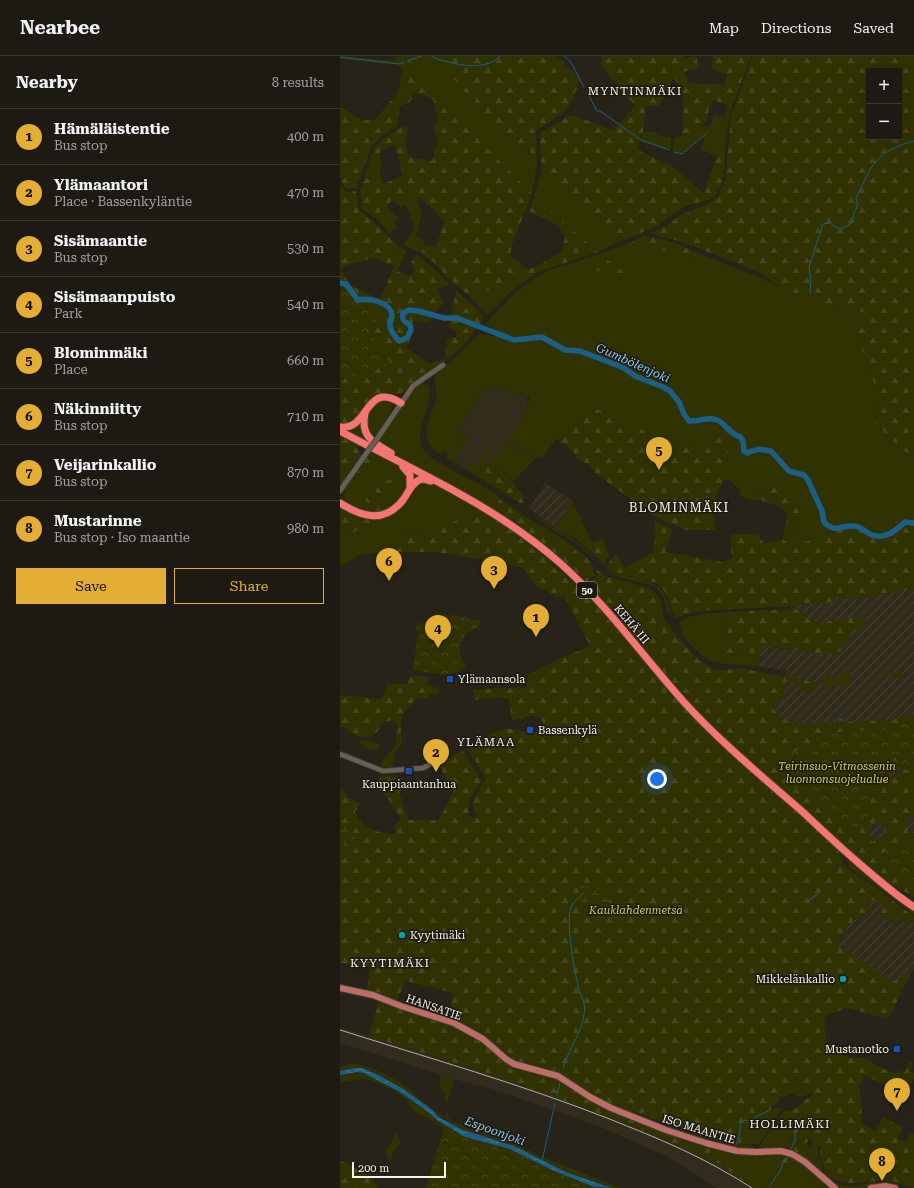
<!DOCTYPE html>
<meta charset="utf-8">
<style>
:root{--surface:#1d1a13;--page:#25231c;--text:#f1f3f6;--muted:#a0a1a0;--line:#3b3833;--accent:#e4ae35}
body{margin:0;font-family:"Roboto Serif",serif;background:var(--page);color:var(--text)}
.controls{position:absolute;right:12px;top:12px;display:grid;overflow:hidden;border-radius:0px;box-shadow:0 4px 16px #0002}
.controls button{width:36px;height:36px;display:grid;place-items:center;padding:0;border:0;border-bottom:1px solid var(--line);background:var(--surface);color:var(--text);font:20px sans-serif}
.scale{position:absolute;left:12px;bottom:10px;width:94px;box-sizing:border-box;padding-left:4px;border:2px solid #f6f3ed;border-top:0;font-size:11px;line-height:14px;white-space:nowrap;color:#f6f3ed;-webkit-text-stroke:3px #1d1a10;paint-order:stroke}
.you{position:absolute;left:317px;top:723px;width:14px;height:14px;margin:-10px;border:3px solid #fff;border-radius:50%;background:#1a73e8;box-shadow:0 0 0 6px #1a73e833}
.badge{display:grid;place-items:center;width:26px;height:26px;border-radius:50%;background:var(--accent);color:#111;font-size:13px;font-weight:700}
.pin{position:absolute;translate:-50% -33px;filter:drop-shadow(0 1px 2px #0008)}
.pin::after{content:'';position:absolute;top:21px;width:14px;height:12px;background:inherit;clip-path:polygon(0 0,100% 0,50% 100%)}
.list{margin:0;padding:0;list-style:none}
h2{display:flex;justify-content:space-between;align-items:center;height:52px;margin:0;padding:0 16px;font-size:17px}
h2 small{font-size:13px;font-weight:400;color:var(--muted)}
.list li{display:grid;grid-template-columns:26px 1fr auto;gap:12px;align-items:center;box-sizing:border-box;height:56px;padding:0 16px;border-top:1px solid var(--line)}
.list b{display:block;font-size:15px;white-space:nowrap}
.list p{margin:0;font-size:13px;white-space:nowrap;color:var(--muted)}
.list em{font-size:13px;font-style:normal;color:var(--muted)}
.actions{display:flex;gap:8px;padding:12px 16px}
.actions a{flex:1;padding:9px 0;border:1px solid var(--accent);border-radius:0px;text-align:center;font-size:14px;color:var(--accent)}
.actions .main{background:var(--accent);color:#111}
.map{position:relative;flex:none;width:574px;height:1132px;overflow:hidden}
header{display:flex;align-items:center;gap:24px;box-sizing:border-box;height:56px;padding:0 20px;background:var(--surface);border-bottom:1px solid var(--line)}
header strong{font-size:19px}
nav{display:flex;gap:22px;margin-inline-start:auto;font-size:14px}
main{display:flex}
aside{flex:1;background:var(--surface)}
.map>svg:first-child{display:block}
.built{fill:#322c1d}
.industrial{fill:url(#industrial-furrows)}
.grass{fill:#313202}
.forest{fill:url(#forest-firs);fill-rule:evenodd}
.wetland{fill:url(#wetland-marsh)}
.park{fill:url(#park-crowns)}
.water{fill:url(#water-waves)}
.lines{fill:none;stroke-linecap:round;stroke-linejoin:round}
.stream{stroke:#1b5f86;stroke-width:1}
.river{stroke:#1b5f86;stroke-width:5.5}
.minor-casing{stroke:#433f38;stroke-width:6}
.major-casing{stroke:#433f38;stroke-width:8}
.highway-casing{stroke:#433f38;stroke-width:9}
.minor{stroke:#666156;stroke-width:4.5}
.major{stroke:#bc6d66;stroke-width:6}
.highway{stroke:#f57570;stroke-width:7}
.rail{stroke:#b3afa8;stroke-width:1}
.minor-bridge-casing{stroke:#433f38;stroke-width:6;stroke-linecap:butt}
.minor-bridge{stroke:#666156;stroke-width:4.5}
.transit-dot{fill:#1a4fb4;stroke:#1d1a10;stroke-width:1.5}
.culture-dot{fill:#0f9aa8;stroke:#1d1a10;stroke-width:1.5}
.labels{text-anchor:middle;stroke-width:3;stroke-linejoin:round;paint-order:stroke}
.shield{fill:#1d1a10;stroke:#b5b2ab;stroke-width:1}
.shield-label{font-size:10px;font-weight:bold;fill:#f6f3ed}
.street-label{font-size:11px;fill:#f6f3ed;stroke:#1d1a10}
.poi-label{font-size:11px;fill:#f6f3ed;stroke:#1d1a10;text-anchor:start}
.park-label{font-size:11px;font-style:italic;fill:#ccd055;stroke:#1d1a10}
.neighbourhood-label{font-size:12px;letter-spacing:1px;fill:#f6f3ed;stroke:#1d1a10}
.water-label{font-size:12px;font-style:italic;fill:#8ac6f1;stroke:#1d1a10}
.quarter-label{font-size:13px;letter-spacing:1px;fill:#f6f3ed;stroke:#1d1a10}
</style>
<header>
<strong>Nearbee</strong>
<nav><a>Map</a><a>Directions</a><a>Saved</a></nav>
</header>
<main>
<aside>
<h2>Nearby<small>8 results</small></h2>
<ul class="list">
<li><span class="badge">1</span><div><b>Hämäläistentie</b><p>Bus stop</p></div><em>400 m</em></li>
<li><span class="badge">2</span><div><b>Ylämaantori</b><p>Place · Bassenkyläntie</p></div><em>470 m</em></li>
<li><span class="badge">3</span><div><b>Sisämaantie</b><p>Bus stop</p></div><em>530 m</em></li>
<li><span class="badge">4</span><div><b>Sisämaanpuisto</b><p>Park</p></div><em>540 m</em></li>
<li><span class="badge">5</span><div><b>Blominmäki</b><p>Place</p></div><em>660 m</em></li>
<li><span class="badge">6</span><div><b>Näkinniitty</b><p>Bus stop</p></div><em>710 m</em></li>
<li><span class="badge">7</span><div><b>Veijarinkallio</b><p>Bus stop</p></div><em>870 m</em></li>
<li><span class="badge">8</span><div><b>Mustarinne</b><p>Bus stop · Iso maantie</p></div><em>980 m</em></li>
</ul>
<div class="actions"><a class="main">Save</a><a>Share</a></div>
</aside>
<div class="map">
<svg width="574" height="1132" viewBox="0 0 574 1132">
<defs>
<pattern id="industrial-furrows" width="10" height="10" patternUnits="userSpaceOnUse"><rect width="10" height="10" fill="#322c1d"/><path d="M-1 1l2-2M0 10L10 0M9 11l2-2" fill="none" stroke="#464133"/></pattern>
<pattern id="forest-firs" width="22" height="20" patternUnits="userSpaceOnUse"><rect width="22" height="20" fill="#313202"/><path d="M5 1l3.5 6h-7zM16 11l3.5 6h-7z" fill="#45461b"/></pattern>
<pattern id="wetland-marsh" width="20" height="14" patternUnits="userSpaceOnUse"><rect width="20" height="14" fill="#313202"/><path d="M1 5h8M5 5V1M11 12h8M15 12V8" fill="none" stroke="#45461b"/></pattern>
<pattern id="park-crowns" width="20" height="18" patternUnits="userSpaceOnUse"><rect width="20" height="18" fill="#313202"/><path d="M2 6a3 3 0 1 1 6 0M12 15a3 3 0 1 1 6 0" fill="none" stroke="#45461b"/></pattern>
<pattern id="water-waves" width="16" height="10" patternUnits="userSpaceOnUse"><rect width="16" height="10" fill="#1b5f86"/><path d="M0 5q4-4 8 0t8 0" fill="none" stroke="#3d7697"/></pattern>
</defs>
<rect width="100%" height="100%" fill="#272319"/>
<g class="built">
<path d="M156 331 186 341 188 348 180 369 169 381 180 394 197 401 196 402 180 396 172 390V387L168 385 151 404 146 407 127 413 128 414 123 412 124 410 119 408 113 401 129 383 119 374 141 336Z"/>
<path d="M0 971 129 1011 239 1050 300 1073 347 1093 385 1113 414 1132H377L328 1101 263 1072 171 1039 114 1023 0 987Z"/>
</g>
<g class="industrial">
<path d="M205 427 232 444 216 472 189 453Z"/>
<path d="M574 533V659L550 664 456 668 438 659 433 653 445 621 446 615 418 610 421 589 448 594 451 550 493 546 494 541 522 543 557 535Z"/>
<path d="M556 704 560 717 545 722 541 709Z"/>
<path d="M568 761H574V777L568 779 566 764Z"/>
<path d="M533 765H540L548 780 532 786 528 773Z"/>
<path d="M525 843 541 847 543 852 540 858 556 856 574 867V915L572 914 570 919 565 917 554 927 495 888 513 865 527 857 524 847Z"/>
</g>
<g class="grass">
<path d="M0 0 52 5 55 4 56 0H94L124 35 180 94 185 88 190 91 192 105 197 109 192 137C147 94 106 48 66 1L69 14 60 47 59 58 55 48 63 13 57 9 0 3Z"/>
<path d="M388 49 392 51 389 60 386 83 380 99 377 100 361 94 364 84 363 80 340 98 333 96 334 82 356 76 364 70 368 72 370 71 374 58 384 61Z"/>
<path d="M303 76H313L320 80 331 82V95L300 85Z"/>
<path d="M41 109 40 118 24 123 26 117Z"/>
<path d="M202 114 257 168 279 186 258 196 194 140Z"/>
<path d="M77 131 79 141 77 143 82 157 76 180 85 185 81 197 63 189C67 183 74 176 73 168 72 163 69 161 70 156L60 143 67 134Z"/>
<path d="M41 156 54 167 57 171 50 178 36 162Z"/>
<path d="M293 185 292 188 296 191 309 189 317 194 334 196 344 204H348L360 198 493 251 523 256 516 281 531 315 540 354 534 366 562 394 574 399V467L540 480 532 479 521 471 512 470 502 472H494L453 492 443 483V480L450 479 457 468 421 430 417 443 415 445 399 440 400 434 389 424H384L389 392 395 380 379 365 380 377 357 391 335 389 256 353 239 364 228 379 216 383 202 403 180 394 168 381 180 369 190 342 156 331 141 336 119 374 129 383 120 393 121 395 113 401 119 408 124 410 123 412 106 402 108 398 103 395 101 399C73 381 94 360 97 337 97 331 93 324 96 319L95 317 123 295 139 277 155 280 157 274 145 268 176 236 198 220 207 215 254 200Z"/>
<path d="M58 190 64 193 54 210 50 208Z"/>
<path d="M198 216 170 236 149 257 145 258 134 244 159 227Z"/>
<path d="M80 327 85 329 87 327C98 344 70 374 84 395 91 405 126 422 139 428 157 438 172 452 189 463 209 475 231 485 247 502L194 467 188 469 179 463 173 462 181 473 103 424 60 402 37 386 68 341Z"/>
<path d="M45 343 52 346 53 351 47 363 33 383 27 375V359L33 349Z"/>
<path d="M22 362 36 390 2 373Z"/>
<path d="M156 385 157 386 145 399 147 401C143 406 138 407 133 407L136 403 138 405Z"/>
<path d="M172 390 180 396 196 402 173 426 155 406Z"/>
<path d="M31 396C38 400 61 410 65 416 73 427 60 447 49 452 43 455 26 454 19 454 14 451 6 447 4 442 0 435 26 404 31 396Z"/>
<path d="M130 417 154 432 185 453Z"/>
<path d="M87 425 137 452 93 478 75 479 61 477 53 481 52 489 42 496 20 499 0 511V479L4 477 8 480 26 469 33 467 32 463 42 462 79 427Z"/>
<path d="M232 444 252 486 253 498 240 486 216 472Z"/>
<path d="M190 456 240 488 258 506 237 488 208 470Z"/>
<path d="M267 513C284 523 312 520 323 536 328 543 328 552 332 560H331L327 554 323 540 315 530 276 520 267 514Z"/>
<path d="M319 551H322L323 561 327 567 323 569 322 576V587L315 608 305 597 314 595 316 591Z"/>
<path d="M367 557H382V562L387 580 386 585 388 599 404 598 411 604H419L418 610 384 608 369 604 363 600 349 587 342 577 339 566 348 561Z"/>
<path d="M508 615 512 621 511 626 490 632 487 631 480 623 481 620 489 618 490 620 492 619 494 624 501 623 499 617Z"/>
<path d="M551 615 555 617 561 616 564 620 558 622 548 617V616Z"/>
<path d="M18 685H30L41 689 39 692H38V694C32 696 21 690 18 685Z"/>
<path d="M49 695H56L53 711H40L44 701 46 702Z"/>
<path d="M511 803 574 855V859L535 829 511 813 508 808Z"/>
<path d="M556 856 572 866 569 869 559 862 555 865V869L540 860V858Z"/>
<path d="M13 1007C32 1011 52 1020 67 1031 78 1040 92 1055 104 1060L103 1063 62 1032 38 1019 15 1012 0 1015V1011Z"/>
<path d="M17 1016C41 1019 71 1044 91 1058 98 1068 113 1071 122 1080L164 1091 194 1104 210 1113 257 1132H248L103 1076 104 1072C98 1070 96 1067 91 1064 87 1061 81 1060 77 1057 72 1054 71 1050 68 1046 59 1036 31 1021 18 1023 12 1024 6 1026 0 1027V1019Z"/>
<path d="M101 1018 114 1023 107 1049 104 1036 99 1029Z"/>
<path d="M449 1028 472 1036 473 1039 469 1037 462 1042 450 1037 446 1041H440Z"/>
<path d="M431 1052 432 1054 435 1052H440L441 1053 432 1069 419 1088H402L415 1091V1093H403L395 1091 401 1089C402 1082 401 1072 405 1066 410 1060 424 1055 431 1052Z"/>
<path d="M446 1054 450 1055 451 1057H458L459 1059C455 1070 449 1081 450 1093L438 1091 419 1093V1091L442 1057Z"/>
<path d="M292 1056 351 1079 380 1088 348 1080 289 1058Z"/>
<path d="M107 1057 110 1064 119 1068 127 1072 172 1086 201 1100H204L205 1102 281 1132H272L226 1116 174 1090 130 1077 105 1064Z"/>
<path d="M461 1069 468 1073V1078L463 1088 455 1083Z"/>
<path d="M57 1076 60 1088 54 1095 50 1105 44 1093H48Z"/>
<path d="M469 1080 478 1086 477 1089 473 1087 471 1090 474 1093 478 1092V1099L475 1101 472 1100C469 1094 470 1090 473 1085L470 1082 468 1085 467 1083Z"/>
<path d="M382 1093 444 1098 436 1119 430 1128 432 1131 455 1107 481 1132H422L373 1101 370 1096Z"/>
<path d="M467 1096 473 1105H476L478 1100 483 1113 482 1114 467 1102 465 1097Z"/>
</g>
<g class="forest">
<path d="M66 0C106 47 147 94 192 137L173 186 170 200 187 213 196 211 221 196 225 182 219 170 189 155 194 140 258 196 198 216 159 227 134 244 107 221 92 205 81 197 85 189 96 191 104 165 92 152 79 141 77 131 67 134 61 143 64 148 61 151 52 144 47 150 58 163 54 167 41 156 36 162 22 153 20 134 24 123 40 118 43 128 63 120 55 88 40 95 41 109 26 117 34 92 44 83 63 70 68 73 65 88 69 101 92 105 98 85 94 73 98 63 93 43 74 37 70 46 60 50V47L69 14Z"/>
<path d="M94 0H217L241 24 227 54 196 75 197 109 192 105 190 91 185 88 180 94 124 35Z"/>
<path d="M261 0H344V2L356 0 359 12 343 16 350 27 384 29 387 19 372 12 373 0H411L392 51 388 49 372 44C364 68 368 73 342 81 343 57 347 43 334 21L322 41 319 50H306L303 76 300 80 298 94 331 110 364 137 377 100 380 99 386 83C384 100 387 122 377 137 369 148 357 145 346 150 336 154 328 163 318 169 307 176 291 180 279 186L257 168 202 114 200 90V77L231 59 274 74 295 50 263 12Z"/>
<path d="M413 0H574V399L562 394 534 366 540 354 531 315 516 281 523 256 493 251 445 233 415 214 342 186 310 177 327 170 340 159 368 148 378 140 385 124 391 60ZM529 15H559V81H529Z"/>
<path d="M59 35 55 48 59 58 58 69 42 80 31 91 16 132 8 133 3 129 0 117V51C17 59 12 65 35 64Z"/>
<path d="M0 127 6 136 16 135 19 154 33 165 58 190 50 208 34 202 4 210 0 214 12 230 40 244 54 210 64 193 67 195 57 215 69 220 75 215 71 206 76 199 92 211 109 228 98 233 103 247 89 266 73 265 74 275 66 292 90 308 105 303 107 283 116 281V276L109 272 116 234 138 255 144 263 127 285 118 294 95 313 77 324 67 335 59 338H39L31 345 19 360 9 369 0 370Z"/>
<path d="M304 180C323 182 343 189 360 198L348 204H344L334 196 317 194 309 189 296 191 292 188 293 185Z"/>
<path d="M260 198 288 219V222L279 223 256 214 254 200Z"/>
<path d="M256 353 335 389 357 391 380 377 379 375 383 368 395 380 389 392 384 424 379 432 373 451 375 474H346L316 461 256 418 247 408 239 404 230 392 216 383 228 379 239 364Z"/>
<path d="M0 380 17 389 20 399 0 431Z"/>
<path d="M168 385 170 386 172 390 155 406 185 442 182 448 128 414V411L130 409 144 406 146 407 151 404Z"/>
<path d="M29 399 33 401 19 424 11 425Z"/>
<path d="M55 415V419L47 442 44 446 49 453C33 462 23 458 9 447L10 437 27 451 30 448 24 443 28 437 36 441 38 439 29 429 34 421 48 425Z"/>
<path d="M431 423C439 424 444 429 450 434 465 449 460 463 450 479L443 480 448 458 441 451 417 443C420 433 422 427 431 423Z"/>
<path d="M161 444 165 446V448L171 450 174 455V457L169 459 164 455 163 452 161 454H158L159 451H162L158 448V445Z"/>
<path d="M0 452 7 454 21 462 32 463 33 467 26 469 8 480 4 477 0 479Z"/>
<path d="M137 452 172 475 206 502 245 537 355 661 498 792 503 808 507 813 534 830 574 861V867L556 856 540 858 543 852 541 847 525 843 524 847 530 849V853L533 857C515 856 505 876 495 888L553 926 565 917 570 919 548 963 507 952 485 960 486 992 509 1002H523L552 1017H556L557 1014 564 1017 570 1005 573 1007 570 1015 574 1017V1022L565 1040 525 1019 519 1032 521 1043 522 1068 536 1075 543 1061 563 1071 558 1082 566 1086 571 1076 574 1078V1132C565 1132 559 1126 550 1125 537 1123 525 1128 512 1127 502 1127 494 1123 485 1118 485 1108 477 1101 481 1091L479 1090 474 1093 472 1092V1088L477 1089 478 1086 469 1080 467 1082 468 1085 466 1088 470 1091 472 1100 475 1101 477 1098 478 1100 474 1106 472 1104 467 1096 465 1097V1100L481 1114 483 1113V1117L461 1100 450 1093C449 1088 452 1085 452 1080 453 1072 456 1066 459 1059L458 1057 452 1059 450 1055C459 1051 464 1043 473 1039L472 1036 449 1028 436 1048 406 1066 403 1074 401 1089 395 1091 303 1059 293 1055 288 1058 243 1035 233 1026 219 1018 179 1009 168 1002 126 969 108 960 114 937 66 925 56 945 41 937 27 934 31 911 0 907V731L8 741 20 748 15 756C24 772 37 778 55 778V769L61 764 50 745 35 729 39 720 54 719 68 764H99L115 732 107 726 99 708 123 694 141 725C134 735 126 747 129 760L132 762 138 761 133 752V743L146 723 127 692C139 685 151 676 165 673 178 671 191 681 201 674 205 667 202 662 197 659 188 659 181 664 172 664L169 643 160 641 135 644 133 633 186 632 188 619 219 603 250 590 224 540 216 541 209 535 198 532 183 512 153 505 95 496H42L52 489 53 480 57 477 75 479 93 478ZM461 1069 464 1070 467 1073 468 1078 463 1088 455 1082Z"/>
<path d="M181 459 185 461 184 466 188 469 194 467 247 502 254 512 253 514 255 519 246 527 232 513 181 473 173 461 175 460 179 463Z"/>
<path d="M570 460 574 462V533L557 535 522 543 494 541 493 546 451 550 357 555 335 562 325 536 317 527 277 517 266 510 276 498 284 512 314 496 315 465 333 473 325 496 382 506 392 503 390 478H418L424 488 443 483 453 492 494 472H502L512 470 521 471 532 479 540 480 557 465Z"/>
<path d="M263 483 269 499 264 508 253 498 252 486Z"/>
<path d="M256 513 265 520 306 531C315 535 320 541 322 551H319L316 591 314 595 305 597 246 529 258 519Z"/>
<path d="M421 554H459L465 557 467 561 481 568 493 564 522 561 527 565V569L513 575 500 595 494 598 474 597 421 589 419 604 411 605 404 598 388 599 385 595 387 580V574L384 572 382 568 383 565 382 557Z"/>
<path d="M327 567 337 581 357 602 366 609 373 612 381 614 404 613 474 626 482 634 479 632 474 635 469 634 461 637 459 635V631C455 627 452 625 446 626 441 631 443 634 445 639L443 645 438 644 434 646 433 653 438 659 456 668 550 664 574 659V761H568L566 764 568 779 574 777V841L548 827 498 785 377 676 351 649 315 608 322 587V576L323 569ZM556 704 560 717 545 722 541 709ZM540 765 548 780 532 786 528 774 533 766Z"/>
<path d="M71 620 88 621 87 630 99 632 98 638H90L89 642H79C58 656 60 665 62 688L56 695H52L56 687 57 667 53 664 42 667C38 679 28 684 17 680 11 677 6 672 0 670V639L41 643 48 628H67Z"/>
<path d="M39 944 69 958H77L108 967 139 984 171 1010 185 1015 204 1018 212 1020 234 1033 352 1087 360 1090V1089L382 1093 370 1096 373 1101 422 1132H414L385 1113 347 1093 300 1073 239 1050 129 1011 29 980Z"/>
<path d="M444 1098 457 1103 492 1132H481L455 1107 433 1131 430 1128 436 1119Z"/>
<path d="M0 1104C12 1111 33 1118 38 1132H0Z"/>
<path d="M486 1122C494 1127 505 1131 514 1130 523 1129 532 1125 540 1127L524 1132H498Z"/>
</g>
<g class="wetland">
<path d="M0 763 15 781 16 791 6 792 0 784Z"/>
<path d="M239 829 260 833 271 842 263 858H249L239 845Z"/>
</g>
<g class="park">
<path d="M0 220C9 225 14 234 21 241V246L43 249 31 277 36 283 50 307 28 317 0 324Z"/>
<path d="M96 557 123 561 133 564H139L141 569 125 578C118 594 118 596 126 611L113 618 105 619 73 614 78 578 76 569 95 562Z"/>
<path d="M574 667V714H562L556 702 547 703 537 707C531 733 533 758 517 780L433 710 443 702 480 683 499 676 517 674 538 675 553 670Z"/>
<path d="M574 788V824L544 802 542 797 553 793Z"/>
<path d="M105 1068 118 1076 122 1080 170 1093 210 1113 257 1132H86Z"/>
</g>
<path class="water" d="M15 1012H22L38 1019 62 1032 91 1053 100 1062 123 1074 174 1090 226 1116 272 1132 254 1131 210 1113 170 1093 122 1080C113 1071 98 1068 91 1058L60 1036 24 1017 17 1016 0 1019V1015Z"/>
<g class="lines">
<g class="stream">
<path d="M93 0 94 2C114 8 144 17 160 0"/>
<path d="M224 0 231 6 244 31"/>
<path d="M0 1 60 8 64 6"/>
<path d="M67 5 82 0"/>
<path d="M247 36 257 55H260L301 84 329 94"/>
<path d="M334 96 342 98 367 77"/>
<path d="M470 238 471 225 469 211 483 168 490 167C500 176 503 172 513 166V159L518 149 516 143C531 109 536 95 574 85"/>
<path d="M499 664H503"/>
<path d="M469 844 478 838"/>
<path d="M223 1012C228 994 242 977 244 958 246 949 242 941 239 934 235 919 225 864 231 852 233 846 239 842 243 837"/>
<path d="M217 1040 220 1026"/>
<path d="M396 1089 399 1081 401 1066 405 1064 409 1065C415 1061 424 1057 430 1054V1051"/>
<path d="M451 1093 455 1085V1074L461 1064"/>
<path d="M202 1105 215 1047"/>
<path d="M430 1130 441 1113 443 1106 447 1103 449 1099"/>
</g>
<path class="river" d="M0 227 6 228 18 244C29 242 50 245 52 259 52 262 50 266 50 269 50 276 55 280 59 285L67 282 71 274 70 269C65 266 61 264 63 257L69 254 78 255 104 262H117L174 284 202 281 225 294 240 295 284 312 295 320 323 331 330 335 339 346 344 358 349 365C360 366 366 360 377 364 386 368 390 378 400 381L403 385 404 395 407 397 418 393 431 395 449 415 464 419 468 424 482 455 484 466C496 478 501 469 513 470 521 470 525 476 532 479 546 484 556 474 565 466L574 467"/>
<defs>
<g id="minor">
<path d="M39 380 73 330 103 309"/>
<path d="M0 435 23 402"/>
<path d="M0 698 43 715 83 712 102 702"/>
</g>
<g id="major">
<path d="M0 932 33 939 61 950 114 967 143 983 166 1003 174 1008 218 1020 250 1041 271 1052 326 1074 366 1087 397 1095 416 1096 441 1095 452 1098 465 1106 495 1132"/>
<path d="M531 1132 545 1130 555 1132"/>
</g>
<g id="highway">
<path d="M25 357C20 381 33 386 51 397"/>
<path d="M0 371C30 375 24 324 61 347"/>
<path d="M0 375C75 415 156 450 220 507 266 548 302 599 343 645 380 686 424 722 465 758 488 780 511 801 535 821 548 832 560 842 574 851"/>
<path d="M63 411 70 419V432"/>
<path d="M0 447C22 461 44 468 63 444 68 437 71 428 79 424 83 422 87 424 91 425"/>
</g>
</defs>
<use href="#minor" class="minor-casing"/>
<use href="#major" class="major-casing"/>
<use href="#highway" class="highway-casing"/>
<use href="#minor" class="minor"/>
<use href="#major" class="major"/>
<use href="#highway" class="highway"/>
<path class="rail" d="M0 974C89 1002 180 1028 267 1062 320 1083 364 1101 412 1132"/>
<defs>
<path id="minor-bridge" d="M23 402 39 380"/>
</defs>
<use href="#minor-bridge" class="minor-bridge-casing"/>
<use href="#minor-bridge" class="minor-bridge"/>
</g>
<g class="transit-dot">
<rect x="106" y="619" width="8" height="8" rx="2"/>
<rect x="186" y="670" width="8" height="8" rx="2"/>
<rect x="65" y="711" width="8" height="8" rx="2"/>
<rect x="553" y="989" width="8" height="8" rx="2"/>
</g>
<g class="culture-dot">
<circle cx="62" cy="879" r="4"/>
<circle cx="503" cy="923" r="4"/>
</g>
<g class="labels">
<rect class="shield" x="237" y="526" width="20" height="16" rx="3"/>
<g class="shield-label">
<text x="247" y="538">50</text>
</g>
<g class="street-label">
<text transform="translate(292 568) rotate(50)" y="4">KEHÄ III</text>
<text transform="translate(94 951) rotate(19)" y="4">HANSATIE</text>
<text transform="translate(359 1073) rotate(17)" y="4">ISO MAANTIE</text>
</g>
<g class="poi-label">
<text x="118" y="627">Ylämaansola</text>
<text x="198" y="678">Bassenkylä</text>
<text x="69" y="732" text-anchor="middle">Kauppiaantanhua</text>
<text x="70" y="883">Kyytimäki</text>
<text x="495" y="927" text-anchor="end">Mikkelänkallio</text>
<text x="549" y="997" text-anchor="end">Mustanotko</text>
</g>
<g class="park-label">
<text x="497" y="714">Teirinsuo-Vitmossenin<tspan x="497" dy="13">luonnonsuojelualue</tspan></text>
<text x="296" y="858">Kauklahdenmetsä</text>
</g>
<g class="neighbourhood-label">
<text x="295" y="39">MYNTINMÄKI</text>
<text x="146" y="690">YLÄMAA</text>
<text x="50" y="911">KYYTIMÄKI</text>
<text x="450" y="1072">HOLLIMÄKI</text>
</g>
<g class="water-label">
<text transform="translate(293 307) rotate(24)" y="4">Gumbölenjoki</text>
<text transform="translate(155 1075) rotate(20)" y="4">Espoonjoki</text>
</g>
<g class="quarter-label">
<text x="339" y="456">BLOMINMÄKI</text>
</g>
</g>
</svg>
<div class="controls">
<button>+</button>
<button>−</button>
</div>
<div class="scale">200 m</div>
<div class="you"></div>
<div class="pin badge" style="left:196px;top:581px">1</div>
<div class="pin badge" style="left:96px;top:716px">2</div>
<div class="pin badge" style="left:154px;top:533px">3</div>
<div class="pin badge" style="left:98px;top:592px">4</div>
<div class="pin badge" style="left:319px;top:414px">5</div>
<div class="pin badge" style="left:49px;top:525px">6</div>
<div class="pin badge" style="left:557px;top:1055px">7</div>
<div class="pin badge" style="left:542px;top:1125px">8</div>
</div>
</main>
